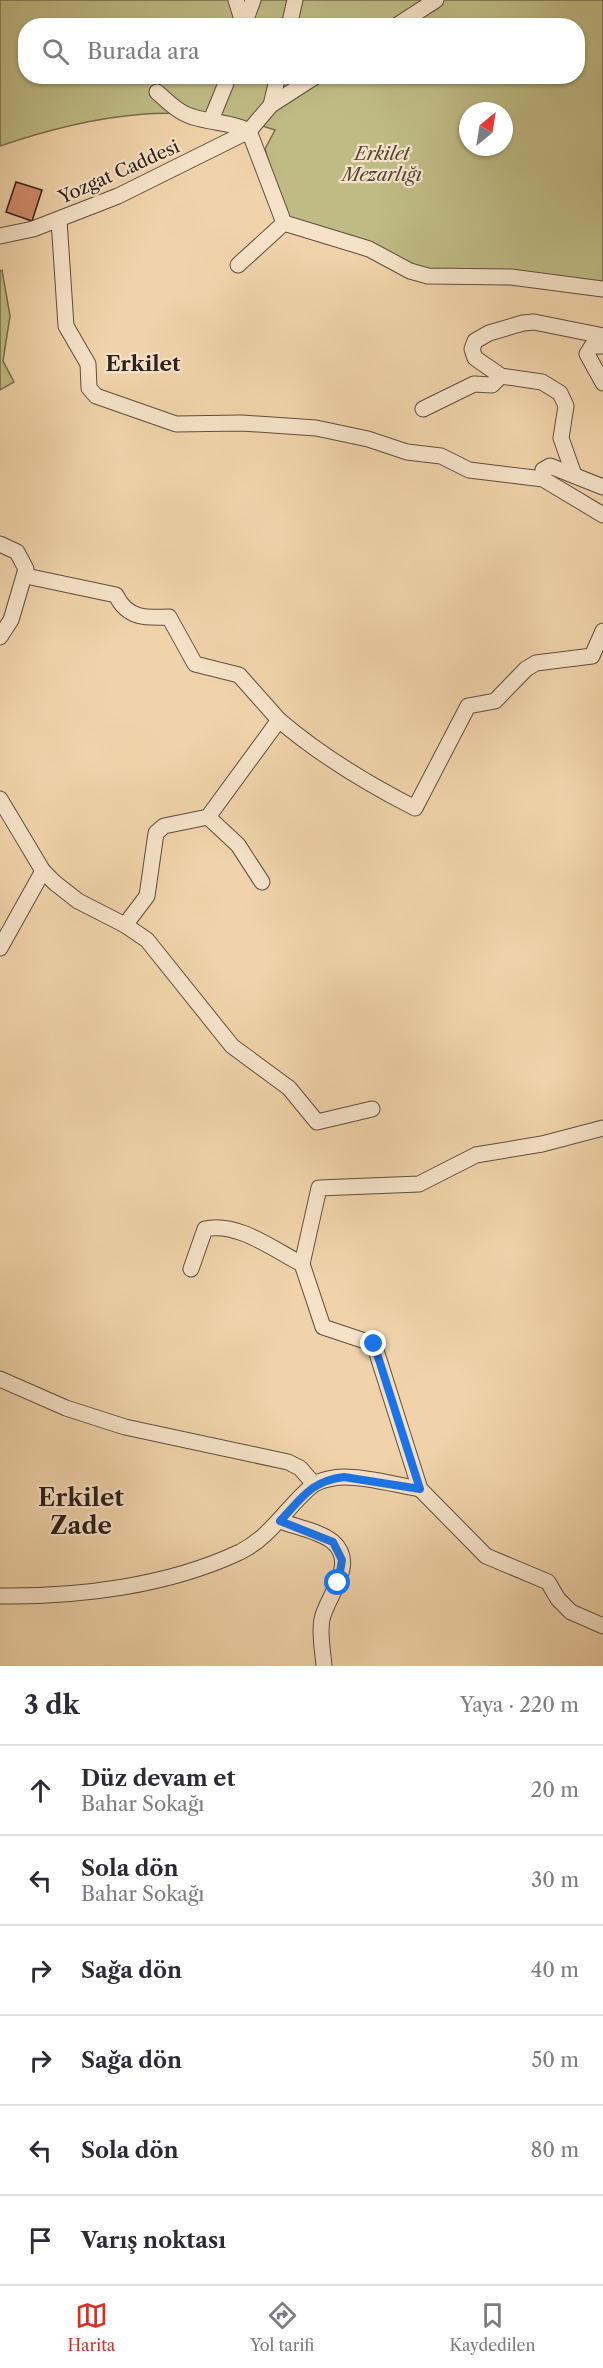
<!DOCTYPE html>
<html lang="tr">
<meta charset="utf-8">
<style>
:root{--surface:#fff;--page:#f7f7f7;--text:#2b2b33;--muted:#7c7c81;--line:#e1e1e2;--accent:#d93025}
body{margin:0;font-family:"Libre Caslon Text",serif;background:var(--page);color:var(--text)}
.compass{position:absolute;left:459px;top:102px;width:54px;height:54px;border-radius:50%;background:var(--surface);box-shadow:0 2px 4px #0004;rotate:30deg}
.stop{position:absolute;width:18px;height:18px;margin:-14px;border:4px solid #1a73e8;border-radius:50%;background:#fff}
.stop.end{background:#1a73e8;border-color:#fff;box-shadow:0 2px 6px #0008}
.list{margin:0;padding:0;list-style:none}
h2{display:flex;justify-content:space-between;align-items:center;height:78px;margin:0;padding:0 24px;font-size:26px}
h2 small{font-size:20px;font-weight:400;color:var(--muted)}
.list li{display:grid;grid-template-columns:39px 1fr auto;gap:18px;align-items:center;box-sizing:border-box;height:90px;padding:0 24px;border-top:2px solid var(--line)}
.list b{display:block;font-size:22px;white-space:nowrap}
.list p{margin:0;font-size:20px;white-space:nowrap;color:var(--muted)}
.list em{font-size:20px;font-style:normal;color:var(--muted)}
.icon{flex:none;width:33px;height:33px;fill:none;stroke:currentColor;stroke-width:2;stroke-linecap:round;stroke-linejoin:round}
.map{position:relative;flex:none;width:603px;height:1666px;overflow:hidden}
.search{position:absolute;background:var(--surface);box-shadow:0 2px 4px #0004;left:18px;right:18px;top:18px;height:66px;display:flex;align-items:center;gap:15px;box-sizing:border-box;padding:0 21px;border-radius:24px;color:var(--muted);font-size:22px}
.sheet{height:618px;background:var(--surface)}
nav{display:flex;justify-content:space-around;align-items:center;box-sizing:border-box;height:84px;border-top:2px solid var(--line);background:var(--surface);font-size:16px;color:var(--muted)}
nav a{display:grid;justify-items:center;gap:3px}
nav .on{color:var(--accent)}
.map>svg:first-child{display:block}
.green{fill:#bfbb85;stroke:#766e50;stroke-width:1.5;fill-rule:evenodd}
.building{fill:#d48c6d;stroke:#2e201a;stroke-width:1.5}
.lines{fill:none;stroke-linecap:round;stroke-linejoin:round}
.minor-casing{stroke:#5e4d3e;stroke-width:17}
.minor{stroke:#f5e2c8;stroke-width:15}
.route{stroke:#1a73e8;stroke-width:8}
.labels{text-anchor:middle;stroke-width:4.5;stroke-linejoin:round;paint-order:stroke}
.park-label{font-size:18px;font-style:italic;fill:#524735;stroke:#f5e2c8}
.street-label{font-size:18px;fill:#2e201a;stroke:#f5e2c8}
.quarter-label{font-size:21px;font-weight:bold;fill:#2e201a;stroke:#f5e2c8}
.district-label{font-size:24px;font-weight:bold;fill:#2e201a;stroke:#f5e2c8}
</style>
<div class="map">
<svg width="603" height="1666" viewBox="0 0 603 1666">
<rect width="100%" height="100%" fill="#f0d3aa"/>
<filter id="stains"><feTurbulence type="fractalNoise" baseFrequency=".00333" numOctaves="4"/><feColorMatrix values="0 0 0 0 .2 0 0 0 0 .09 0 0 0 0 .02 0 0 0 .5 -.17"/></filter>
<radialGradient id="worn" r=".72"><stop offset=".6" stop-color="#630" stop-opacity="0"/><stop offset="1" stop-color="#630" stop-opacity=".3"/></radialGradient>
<g class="green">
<path d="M0 0H603V287L439 278 285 218 265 149 275 130C181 99 91 115 0 146ZM26 26H578V76H26ZM468 111H504V147H468Z"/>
<path d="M2 270 10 316 3 361 14 382 0 390V271Z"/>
</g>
<path class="building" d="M16 182 42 190 32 221 6 212Z"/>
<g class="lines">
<defs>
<g id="minor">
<path d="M236 0 244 26"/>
<path d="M245 22 253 0"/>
<path d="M289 26 295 0"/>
<path d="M396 26 436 0"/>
<path d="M157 92C168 102 179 113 193 117 212 123 231 122 249 131"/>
<path d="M271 105 316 76"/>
<path d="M211 120 229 76"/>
<path d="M249 131 284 223 369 249 410 271 428 276 511 277 603 289"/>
<path d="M59 220 66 326 88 364 89 388 96 396 176 424 242 423 316 428 368 439 407 452 441 456 469 470 543 479 603 515"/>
<path d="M0 236 33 229 118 196 249 131 271 105 278 76"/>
<path d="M238 265 284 223"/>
<path d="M603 346H592L587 354 603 383"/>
<path d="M423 409 474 384 492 385 501 376"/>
<path d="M574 475 561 438 566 406 560 393 542 382 501 376 475 358 472 349 475 341 489 333 523 323 534 322 603 336"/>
<path d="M543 479V470L550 466 603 487"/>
<path d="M0 544 17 552 26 569 11 620 0 637"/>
<path d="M26 576 116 595C127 619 147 618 169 617L195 664 239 675 279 720"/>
<path d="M0 799 43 871 55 883 78 901 125 925 147 940 232 1046 289 1088 317 1122 372 1109"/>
<path d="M208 817 238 845 262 882"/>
<path d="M125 925 147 896 156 833 164 826 208 817 279 720C321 756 366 783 415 808L468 706 495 701 526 669 536 663 592 656 603 631"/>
<path d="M0 948 43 871"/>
<path d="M302 1264 319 1188 419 1184 476 1155 542 1144 603 1128"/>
<path d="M191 1269 205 1229C237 1221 274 1250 302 1264L323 1327 374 1344 420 1489 486 1556 548 1582 558 1599 571 1612 603 1626"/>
<path d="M0 1379 66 1408 125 1427 288 1462 300 1468 314 1484"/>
<path d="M280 1521C296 1527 320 1531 333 1542 358 1564 327 1596 322 1619 319 1635 323 1651 324 1666"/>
<path d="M0 1596C79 1597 168 1586 240 1552 272 1536 287 1506 313 1485 320 1480 335 1477 344 1477 369 1477 396 1485 420 1489"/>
</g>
</defs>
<use href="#minor" class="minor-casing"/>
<use href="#minor" class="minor"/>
</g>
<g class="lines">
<path class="route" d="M338 1583 342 1560 333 1542 280 1521C302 1498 311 1481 344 1477L420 1489 374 1344"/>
</g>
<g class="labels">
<g class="park-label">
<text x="382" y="160">Erkilet<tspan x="382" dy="21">Mezarlığı</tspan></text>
</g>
<g class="street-label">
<text transform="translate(119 172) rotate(-24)" y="6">Yozgat Caddesi</text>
</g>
<g class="quarter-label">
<text x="143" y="371">Erkilet</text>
</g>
<g class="district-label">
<text x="81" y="1506">Erkilet<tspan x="81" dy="28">Zade</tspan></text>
</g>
</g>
<rect width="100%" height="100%" filter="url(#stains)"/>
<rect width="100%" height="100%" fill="url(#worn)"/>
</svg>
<svg class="compass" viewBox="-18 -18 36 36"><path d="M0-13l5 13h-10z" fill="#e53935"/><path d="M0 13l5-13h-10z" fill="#7c7c81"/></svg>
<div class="stop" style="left:338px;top:1583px"></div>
<div class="stop end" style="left:374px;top:1344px"></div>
<div class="search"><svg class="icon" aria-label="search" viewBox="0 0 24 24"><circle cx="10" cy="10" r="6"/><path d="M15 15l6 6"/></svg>Burada ara</div>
</div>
<section class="sheet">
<h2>3 dk<small>Yaya · 220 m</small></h2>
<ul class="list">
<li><svg class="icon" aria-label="ahead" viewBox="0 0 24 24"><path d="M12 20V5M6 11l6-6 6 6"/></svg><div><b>Düz devam et</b><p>Bahar Sokağı</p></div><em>20 m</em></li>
<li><svg class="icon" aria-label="left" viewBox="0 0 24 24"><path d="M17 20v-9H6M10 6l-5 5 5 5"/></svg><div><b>Sola dön</b><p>Bahar Sokağı</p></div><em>30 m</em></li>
<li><svg class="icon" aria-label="right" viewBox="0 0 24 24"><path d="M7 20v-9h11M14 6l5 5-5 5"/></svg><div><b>Sağa dön</b></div><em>40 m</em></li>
<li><svg class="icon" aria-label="right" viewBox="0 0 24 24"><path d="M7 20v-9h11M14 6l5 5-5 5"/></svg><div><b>Sağa dön</b></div><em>50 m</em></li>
<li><svg class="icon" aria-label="left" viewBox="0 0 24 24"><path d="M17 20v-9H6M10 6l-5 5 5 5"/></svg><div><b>Sola dön</b></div><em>80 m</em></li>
<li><svg class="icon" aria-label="arrive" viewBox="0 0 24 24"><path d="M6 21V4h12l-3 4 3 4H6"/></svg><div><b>Varış noktası</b></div></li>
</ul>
</section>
<nav>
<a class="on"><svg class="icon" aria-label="map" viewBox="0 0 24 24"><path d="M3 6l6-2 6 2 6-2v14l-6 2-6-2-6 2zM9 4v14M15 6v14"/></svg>Harita</a>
<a><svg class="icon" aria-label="directions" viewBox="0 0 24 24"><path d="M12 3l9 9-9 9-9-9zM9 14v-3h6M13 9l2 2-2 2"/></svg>Yol tarifi</a>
<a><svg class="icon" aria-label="saved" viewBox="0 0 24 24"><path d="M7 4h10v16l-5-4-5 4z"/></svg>Kaydedilen</a>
</nav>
